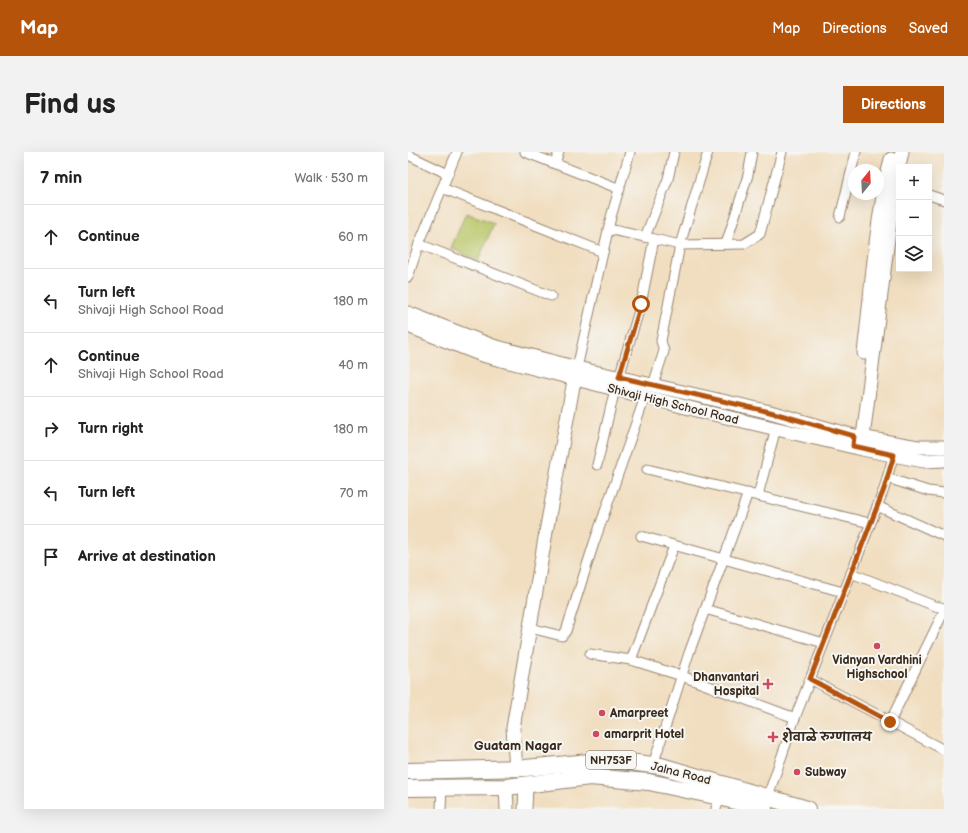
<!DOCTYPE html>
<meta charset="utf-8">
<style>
:root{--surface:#fff;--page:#f2f2f2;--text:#222;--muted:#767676;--line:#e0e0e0;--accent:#b45309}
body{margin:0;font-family:"Balsamiq Sans","Playpen Sans Deva",sans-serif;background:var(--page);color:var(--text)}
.controls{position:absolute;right:12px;top:12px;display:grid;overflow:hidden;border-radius:0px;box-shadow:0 4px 16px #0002}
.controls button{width:36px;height:36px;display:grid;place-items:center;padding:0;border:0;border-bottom:1px solid var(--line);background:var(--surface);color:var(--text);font:20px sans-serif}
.compass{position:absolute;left:440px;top:12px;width:36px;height:36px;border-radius:50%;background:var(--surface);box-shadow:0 4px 16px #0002;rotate:18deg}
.stop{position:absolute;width:12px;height:12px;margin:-9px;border:3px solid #b45309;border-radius:50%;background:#fff}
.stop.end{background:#b45309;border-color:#fff;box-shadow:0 1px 4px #0008}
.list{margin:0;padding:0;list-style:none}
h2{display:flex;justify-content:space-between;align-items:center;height:52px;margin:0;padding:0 16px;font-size:17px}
h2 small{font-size:13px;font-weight:400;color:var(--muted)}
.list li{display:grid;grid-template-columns:26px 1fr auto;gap:12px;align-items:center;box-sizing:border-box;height:64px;padding:0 16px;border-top:1px solid var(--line)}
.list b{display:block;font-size:15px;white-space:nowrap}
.list p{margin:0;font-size:13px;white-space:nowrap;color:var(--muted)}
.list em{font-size:13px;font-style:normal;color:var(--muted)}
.icon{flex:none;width:22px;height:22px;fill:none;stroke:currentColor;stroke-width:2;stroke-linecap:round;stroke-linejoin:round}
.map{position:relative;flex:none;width:536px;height:657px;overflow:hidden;border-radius:0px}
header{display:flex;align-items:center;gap:24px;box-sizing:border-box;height:56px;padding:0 20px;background:var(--accent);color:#fff}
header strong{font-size:19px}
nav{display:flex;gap:22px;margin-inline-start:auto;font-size:14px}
.intro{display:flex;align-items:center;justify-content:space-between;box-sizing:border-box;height:96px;padding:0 24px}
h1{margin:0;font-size:28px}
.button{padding:10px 18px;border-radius:0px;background:var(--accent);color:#fff;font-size:14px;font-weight:700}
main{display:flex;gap:24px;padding:0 24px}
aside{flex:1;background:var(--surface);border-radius:0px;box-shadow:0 4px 16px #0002}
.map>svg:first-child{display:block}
.green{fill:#bac769;stroke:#7a7844}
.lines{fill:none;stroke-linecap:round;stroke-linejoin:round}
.street-casing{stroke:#96846f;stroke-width:11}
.secondary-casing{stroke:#96846f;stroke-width:15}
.highway-casing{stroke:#96846f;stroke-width:18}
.street{stroke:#fff;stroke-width:9}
.secondary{stroke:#fff;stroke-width:13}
.highway{stroke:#fff;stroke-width:16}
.route{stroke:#b45309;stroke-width:5}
.poi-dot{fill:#d1495b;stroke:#f6f6f2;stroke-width:1.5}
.labels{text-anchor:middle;stroke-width:4;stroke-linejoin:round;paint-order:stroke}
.shield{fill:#f6f6f2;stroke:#73675e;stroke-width:1}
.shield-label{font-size:11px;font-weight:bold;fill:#3b2a1e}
.street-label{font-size:12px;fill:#3b2a1e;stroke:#f6f6f2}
.poi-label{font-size:12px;font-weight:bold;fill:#3b2a1e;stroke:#f6f6f2;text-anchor:start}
.neighbourhood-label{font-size:13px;font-weight:bold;fill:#3b2a1e;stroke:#f6f6f2}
</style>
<header>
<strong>Map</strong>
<nav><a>Map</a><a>Directions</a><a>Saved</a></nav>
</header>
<div class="intro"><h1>Find us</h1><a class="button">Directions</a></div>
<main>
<aside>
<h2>7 min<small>Walk · 530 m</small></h2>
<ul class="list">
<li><svg class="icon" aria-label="ahead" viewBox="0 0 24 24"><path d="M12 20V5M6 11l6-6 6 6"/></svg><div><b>Continue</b></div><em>60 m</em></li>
<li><svg class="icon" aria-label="left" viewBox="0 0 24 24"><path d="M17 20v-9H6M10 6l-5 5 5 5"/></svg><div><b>Turn left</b><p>Shivaji High School Road</p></div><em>180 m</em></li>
<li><svg class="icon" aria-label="ahead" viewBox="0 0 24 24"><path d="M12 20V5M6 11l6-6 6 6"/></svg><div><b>Continue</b><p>Shivaji High School Road</p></div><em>40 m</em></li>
<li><svg class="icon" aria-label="right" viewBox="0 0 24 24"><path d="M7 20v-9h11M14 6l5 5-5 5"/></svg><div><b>Turn right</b></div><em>180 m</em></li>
<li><svg class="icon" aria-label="left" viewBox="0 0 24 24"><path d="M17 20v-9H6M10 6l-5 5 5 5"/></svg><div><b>Turn left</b></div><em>70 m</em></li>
<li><svg class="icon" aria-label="arrive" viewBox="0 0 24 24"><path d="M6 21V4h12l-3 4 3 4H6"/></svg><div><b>Arrive at destination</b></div></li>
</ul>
</aside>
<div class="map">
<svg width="536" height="657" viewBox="0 0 536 657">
<rect width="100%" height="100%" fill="#f6f6f2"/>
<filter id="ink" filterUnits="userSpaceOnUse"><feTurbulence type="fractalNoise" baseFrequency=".025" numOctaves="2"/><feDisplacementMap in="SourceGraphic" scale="8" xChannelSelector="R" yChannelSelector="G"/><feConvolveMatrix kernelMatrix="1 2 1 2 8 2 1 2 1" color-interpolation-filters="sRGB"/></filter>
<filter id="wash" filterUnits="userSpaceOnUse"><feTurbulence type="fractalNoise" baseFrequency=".012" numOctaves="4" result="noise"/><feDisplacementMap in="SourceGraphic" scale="16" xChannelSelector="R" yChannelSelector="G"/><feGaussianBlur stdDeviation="0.9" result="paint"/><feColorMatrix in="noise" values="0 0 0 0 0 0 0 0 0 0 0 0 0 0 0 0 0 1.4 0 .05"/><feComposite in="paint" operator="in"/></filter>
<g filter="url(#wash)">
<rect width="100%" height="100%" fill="#f1dec0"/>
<path class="green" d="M58 61 86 71 70 109 43 96Z"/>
</g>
<g filter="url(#ink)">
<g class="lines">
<defs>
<g id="street">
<path d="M117 0 212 37"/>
<path d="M0 3 40 22"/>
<path d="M147 12 151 0"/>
<path d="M34 36 195 100"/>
<path d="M521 43 536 48"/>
<path d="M432 65 448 0"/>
<path d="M200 77 237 85"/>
<path d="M246 87 272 93 336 92 352 82 374 0"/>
<path d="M11 92 143 144"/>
<path d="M318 92 340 23 344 0"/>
<path d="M0 125 11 92 49 0"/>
<path d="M169 216 203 65 222 0"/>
<path d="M211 225 233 152 246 87 237 85 260 27 266 0"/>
<path d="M245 233 256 199 253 189 272 93 300 0"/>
<path d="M189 313 207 237"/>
<path d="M239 317 462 371"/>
<path d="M479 326 520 339 536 341"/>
<path d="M350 343 368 276"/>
<path d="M469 354 536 384"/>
<path d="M233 384 435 440"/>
<path d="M443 421 527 454 536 456"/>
<path d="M297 457 416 491"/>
<path d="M122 476 154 484 158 479 186 391 237 245"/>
<path d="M182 502 223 508 274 524 387 566"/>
<path d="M223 508 266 394"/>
<path d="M402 527 536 598"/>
<path d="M482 570 536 459"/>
<path d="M245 613 281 501 340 341"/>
<path d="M360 644 387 566 476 337 487 298"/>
<path d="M33 657 34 635"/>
<path d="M308 657 312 645"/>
</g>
<g id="secondary">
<path d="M0 161 85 194 169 216 362 260 446 284 510 295H536"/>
<path d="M0 174 74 203 297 260 454 297 516 309 536 308"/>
<path d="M456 201C464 137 467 70 483 7"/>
<path d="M454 293 487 31 494 0"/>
<path d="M108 617 105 576 138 380 168 218"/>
<path d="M98 635 99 657"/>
<path d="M117 657 118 633"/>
</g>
<g id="highway">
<path d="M0 619 117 616 204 608 253 614 399 657"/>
<path d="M0 636 98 635 182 625 241 630 312 645 356 657"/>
</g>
</defs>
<use href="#street" class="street-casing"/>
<use href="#secondary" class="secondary-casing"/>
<use href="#highway" class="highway-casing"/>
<use href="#street" class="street"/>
<use href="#secondary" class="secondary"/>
<use href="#highway" class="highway"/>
</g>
</g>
<g class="lines" filter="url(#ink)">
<path class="route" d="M233 152 211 225 362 260 446 284 445 294 486 303 476 337 402 527 482 570"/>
</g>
<g class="poi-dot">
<circle cx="469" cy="494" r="4"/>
<path d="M358 526h4v4h4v4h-4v4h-4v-4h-4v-4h4z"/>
<circle cx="194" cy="561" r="4"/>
<circle cx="188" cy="582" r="4"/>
<path d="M363 579h4v4h4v4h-4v4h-4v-4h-4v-4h4z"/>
<circle cx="389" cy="620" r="4"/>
</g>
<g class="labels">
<rect class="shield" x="178" y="599" width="50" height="18" rx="3"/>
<g class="shield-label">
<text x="203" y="612">NH753F</text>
</g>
<g class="street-label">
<text transform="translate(265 252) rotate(14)" y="4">Shivaji High School Road</text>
<text transform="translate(273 621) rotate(14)" y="4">Jalna Road</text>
</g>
<g class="poi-label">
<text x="469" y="512" text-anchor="middle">Vidnyan Vardhini<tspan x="469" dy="14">Highschool</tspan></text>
<text x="351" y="529" text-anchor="end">Dhanvantari<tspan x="351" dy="14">Hospital</tspan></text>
<text x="202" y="565">Amarpreet</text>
<text x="196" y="586">amarprit Hotel</text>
<text x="374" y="589">शेवाळे रुग्णालय</text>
<text x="397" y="624">Subway</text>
</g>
<g class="neighbourhood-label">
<text x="110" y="598">Guatam Nagar</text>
</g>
</g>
</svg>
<div class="controls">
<button>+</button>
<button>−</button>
<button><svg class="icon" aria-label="layers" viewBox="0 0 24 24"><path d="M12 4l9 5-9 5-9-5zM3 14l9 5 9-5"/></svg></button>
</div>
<svg class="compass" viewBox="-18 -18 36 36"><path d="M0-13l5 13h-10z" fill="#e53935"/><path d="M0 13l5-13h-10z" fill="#767676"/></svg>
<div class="stop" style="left:233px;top:152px"></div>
<div class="stop end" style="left:482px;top:570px"></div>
</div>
</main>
